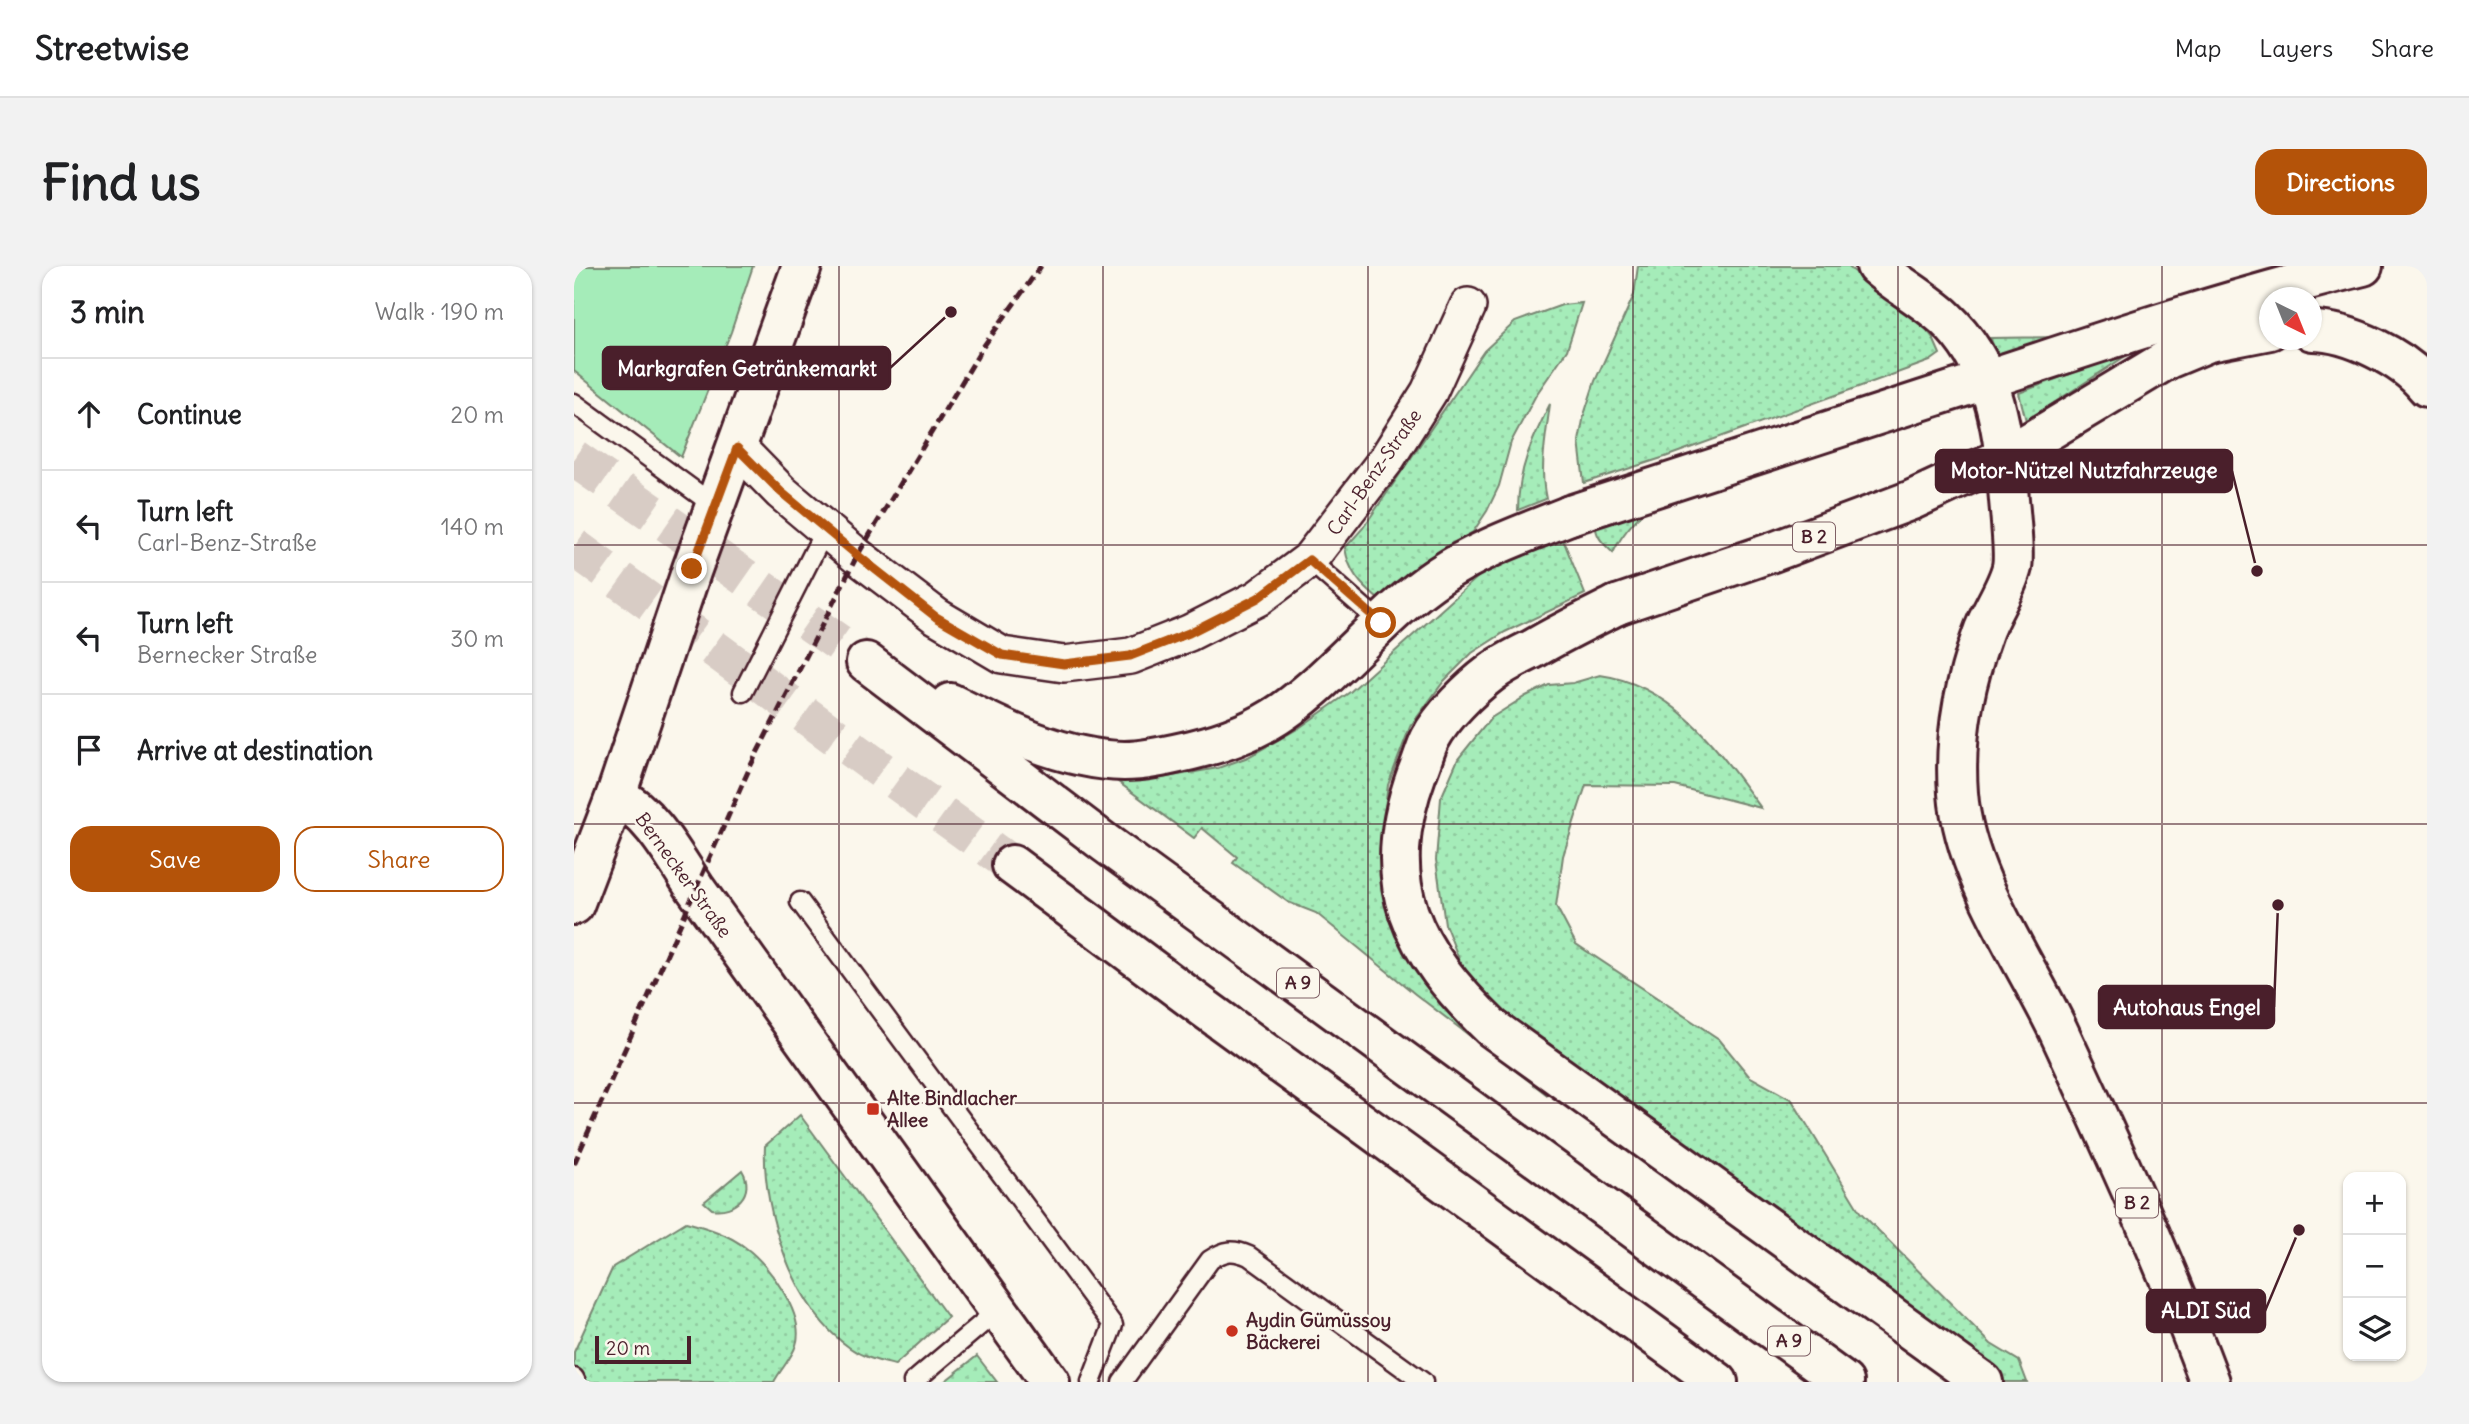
<!DOCTYPE html>
<meta charset="utf-8">
<style>
:root{--surface:#fff;--page:#f2f2f2;--text:#202124;--muted:#757577;--line:#e0e0e0;--accent:#b45309}
body{margin:0;font-family:Delius,sans-serif;background:var(--page);color:var(--text)}
.controls{position:absolute;right:21px;bottom:21px;display:grid;overflow:hidden;border-radius:14px;box-shadow:0 2px 5px #0004}
.controls button{width:63px;height:63px;display:grid;place-items:center;padding:0;border:0;border-bottom:2px solid var(--line);background:var(--surface);color:var(--text);font:35px sans-serif}
.compass{position:absolute;left:1685px;top:21px;width:63px;height:63px;border-radius:50%;background:var(--surface);box-shadow:0 2px 5px #0004;rotate:137deg}
.scale{position:absolute;left:21px;bottom:18px;width:96px;box-sizing:border-box;padding-left:7px;border:4px solid #4a1f2b;border-top:0;font-size:19px;line-height:24px;white-space:nowrap;color:#4a1f2b;-webkit-text-stroke:5px #fbf7ec;paint-order:stroke}
.stop{position:absolute;width:21px;height:21px;margin:-16px;border:5px solid #b45309;border-radius:50%;background:#fff}
.stop.end{background:#b45309;border-color:#fff;box-shadow:0 2px 7px #0008}
.list{margin:0;padding:0;list-style:none}
h2{display:flex;justify-content:space-between;align-items:center;height:91px;margin:0;padding:0 28px;font-size:30px}
h2 small{font-size:23px;font-weight:400;color:var(--muted)}
.list li{display:grid;grid-template-columns:46px 1fr auto;gap:21px;align-items:center;box-sizing:border-box;height:112px;padding:0 28px;border-top:2px solid var(--line)}
.list b{display:block;font-size:26px;white-space:nowrap}
.list p{margin:0;font-size:23px;white-space:nowrap;color:var(--muted)}
.list em{font-size:23px;font-style:normal;color:var(--muted)}
.actions{display:flex;gap:14px;padding:21px 28px}
.actions a{flex:1;padding:16px 0;border:2px solid var(--accent);border-radius:21px;text-align:center;font-size:24px;color:var(--accent)}
.actions .main{background:var(--accent);color:#fff}
.icon{flex:none;width:38px;height:38px;fill:none;stroke:currentColor;stroke-width:2;stroke-linecap:round;stroke-linejoin:round}
.map{position:relative;flex:none;width:1853px;height:1116px;overflow:hidden;border-radius:21px}
header{display:flex;align-items:center;gap:42px;box-sizing:border-box;height:98px;padding:0 35px;background:var(--surface);border-bottom:2px solid var(--line)}
header strong{font-size:33px}
nav{display:flex;gap:38px;margin-inline-start:auto;font-size:24px}
.intro{display:flex;align-items:center;justify-content:space-between;box-sizing:border-box;height:168px;padding:0 42px}
h1{margin:0;font-size:49px}
.button{padding:18px 32px;border-radius:21px;background:var(--accent);color:#fff;font-size:24px;font-weight:700}
main{display:flex;gap:42px;padding:0 42px}
aside{flex:1;background:var(--surface);border-radius:21px;box-shadow:0 2px 5px #0004}
.map>svg:first-child{display:block}
.grass{fill:url(#grass-dots);stroke:#788672;stroke-width:2}
.garden{fill:#a5ecb9;stroke:#788672;stroke-width:2}
.lines{fill:none;stroke-linecap:round;stroke-linejoin:round}
.motorway-tunnel{stroke:#d8ccc5;stroke-width:38;stroke-dasharray:38 19;stroke-linecap:butt}
.service-casing{stroke:#4a1f2b;stroke-width:23}
.minor-casing{stroke:#4a1f2b;stroke-width:40}
.tertiary-casing{stroke:#4a1f2b;stroke-width:44}
.secondary-casing{stroke:#4a1f2b;stroke-width:44}
.primary-casing{stroke:#4a1f2b;stroke-width:44}
.motorway-casing{stroke:#4a1f2b;stroke-width:44}
.service{stroke:#fbf7ec;stroke-width:18}
.minor{stroke:#fbf7ec;stroke-width:35}
.tertiary{stroke:#fbf7ec;stroke-width:38}
.secondary{stroke:#fbf7ec;stroke-width:38}
.primary{stroke:#fbf7ec;stroke-width:38}
.motorway{stroke:#fbf7ec;stroke-width:38}
.rail{stroke:#4a1f2b;stroke-width:5;stroke-dasharray:10 5;stroke-linecap:butt}
.route{stroke:#b45309;stroke-width:9}
.grid{fill:none;stroke:#4a1f2b;stroke-width:2;stroke-opacity:0.55}
.poi-dot{fill:#c8321e;stroke:#fbf7ec;stroke-width:2.5}
.labels{text-anchor:middle;stroke-width:5;stroke-linejoin:round;paint-order:stroke}
.shield{fill:#fbf7ec;stroke:#7f6065;stroke-width:2}
.shield-label{font-size:18px;font-weight:bold;fill:#4a1f2b}
.street-label{font-size:19px;fill:#4a1f2b;stroke:#fbf7ec}
.poi-label{font-size:19px;font-weight:bold;fill:#4a1f2b;stroke:#fbf7ec;text-anchor:start}
.leader{fill:none;stroke:#4a1f2b;stroke-width:2.5}
.callout-dot{fill:#4a1f2b;stroke:#fbf7ec;stroke-width:2.5}
.callout{fill:#4a1f2b;stroke:#4a1f2b;stroke-width:2.5}
.callout-label{font-size:21px;text-anchor:middle;font-weight:bold;fill:#fff}
</style>
<header>
<strong>Streetwise</strong>
<nav><a>Map</a><a>Layers</a><a>Share</a></nav>
</header>
<div class="intro"><h1>Find us</h1><a class="button">Directions</a></div>
<main>
<aside>
<h2>3 min<small>Walk · 190 m</small></h2>
<ul class="list">
<li><svg class="icon" aria-label="ahead" viewBox="0 0 24 24"><path d="M12 20V5M6 11l6-6 6 6"/></svg><div><b>Continue</b></div><em>20 m</em></li>
<li><svg class="icon" aria-label="left" viewBox="0 0 24 24"><path d="M17 20v-9H6M10 6l-5 5 5 5"/></svg><div><b>Turn left</b><p>Carl-Benz-Straße</p></div><em>140 m</em></li>
<li><svg class="icon" aria-label="left" viewBox="0 0 24 24"><path d="M17 20v-9H6M10 6l-5 5 5 5"/></svg><div><b>Turn left</b><p>Bernecker Straße</p></div><em>30 m</em></li>
<li><svg class="icon" aria-label="arrive" viewBox="0 0 24 24"><path d="M6 21V4h12l-3 4 3 4H6"/></svg><div><b>Arrive at destination</b></div></li>
</ul>
<div class="actions"><a class="main">Save</a><a>Share</a></div>
</aside>
<div class="map">
<svg width="1853" height="1116" viewBox="0 0 1853 1116">
<defs>
<pattern id="grass-dots" width="8" height="8" patternUnits="userSpaceOnUse" patternTransform="scale(1.75)"><rect width="8" height="8" fill="#a5ecb9"/><path d="M2 2h.1M6 6h.1" fill="none" stroke="#90ca9f" stroke-width="1.8" stroke-linecap="round"/></pattern>
</defs>
<rect width="100%" height="100%" fill="#fbf7ec"/>
<filter id="ink" filterUnits="userSpaceOnUse"><feTurbulence type="fractalNoise" baseFrequency=".0143" numOctaves="2"/><feDisplacementMap in="SourceGraphic" scale="14" xChannelSelector="R" yChannelSelector="G"/><feConvolveMatrix kernelMatrix="1 2 1 2 8 2 1 2 1" color-interpolation-filters="sRGB"/></filter>
<g filter="url(#ink)">
<g class="grass">
<path d="M1064 0H1273L1322 36 1349 59 1359 72 1366 88 1356 95 1091 191 1010 217 1005 175 1010 149 1021 115 1060 29Z"/>
<path d="M1008 37 993 84 962 129 937 176 925 220 913 245 899 266 859 290 816 329 804 333C786 318 775 306 771 282L789 262 910 85 941 56 988 39Z"/>
<path d="M1492 71 1427 96 1416 72Z"/>
<path d="M1564 82 1452 155 1445 127Z"/>
<path d="M976 138C972 170 965 202 972 233L944 244C944 203 958 174 976 138Z"/>
<path d="M1086 232C1066 249 1050 263 1039 287 1030 278 1020 270 1022 256Z"/>
<path d="M988 271 1011 328 931 366 898 387 870 415 836 461 814 519 806 579 813 626 969 819 972 828 841 728 742 647 714 636 659 597 663 591 628 562 620 572 532 507 587 512 644 502 674 491 725 462 776 426 906 309 937 292Z"/>
<path d="M1026 409C1101 419 1145 485 1187 542L1101 520 1012 519 989 590 982 640 1002 678 1145 773 1175 810 1218 834 1286 946 1417 1078 1445 1095 1453 1116H1427L1145 903 949 760 903 724 891 708 871 658 862 594 867 532 884 493 917 452 952 430 975 419 999 417Z"/>
<path d="M226 849 374 1051 321 1099C305 1095 290 1092 276 1082 220 1043 188 946 191 880Z"/>
<path d="M168 904C182 927 161 947 138 943L130 936Z"/>
<path d="M112 956C134 962 154 968 172 982 194 998 232 1049 222 1079 218 1092 206 1104 200 1116H0V1086L39 1001Z"/>
<path d="M403 1090 423 1116H370Z"/>
</g>
<path class="garden" d="M0 0H179L157 66 107 191 0 105Z"/>
<g class="lines">
<g class="motorway-tunnel">
<path d="M0 192 292 396"/>
<path d="M0 281 438 599"/>
</g>
<defs>
<g id="service">
<path d="M0 137 141 240"/>
<path d="M735 294 807 357"/>
<path d="M169 426 252 262"/>
<path d="M226 636 539 1059 517 1116"/>
<path d="M0 1112 2 1116"/>
<path d="M339 1116 424 1044"/>
<path d="M548 1116 636 994C651 984 659 983 675 990L849 1116"/>
</g>
<path id="minor" d="M164 182 207 226 283 290 362 350 428 389 490 398 557 390 615 367 684 332 735 294 812 194 855 126 894 40"/>
<g id="tertiary">
<path d="M42 529C78 548 99 589 121 622L476 1116"/>
<path d="M0 639 42 529 118 303 228 0"/>
</g>
<g id="secondary">
<path d="M1738 65C1775 65 1830 92 1853 121"/>
<path d="M1414 113C1538 72 1662 31 1789 0"/>
<path d="M1431 191 1594 93 1635 76 1696 64"/>
</g>
<g id="primary">
<path d="M1302 0C1324 19 1350 33 1371 52 1419 97 1429 159 1434 221 1435 239 1441 287 1438 301 1433 323 1415 347 1408 369 1390 419 1380 474 1384 527 1390 609 1449 691 1484 764 1538 880 1591 996 1636 1116"/>
<path d="M996 249 1414 113"/>
<path d="M1043 339 1199 286 1338 234 1431 191"/>
</g>
<g id="motorway">
<path d="M1043 339C1015 353 986 367 959 383 945 390 930 397 917 407 897 422 868 450 856 473 851 483 848 496 843 507 802 618 837 684 918 762L1409 1116"/>
<path d="M292 396 531 577 1270 1116"/>
<path d="M376 437C429 464 489 494 550 495 573 495 596 489 618 484 651 476 683 464 710 445 766 405 809 347 866 309 905 283 952 267 996 249"/>
<path d="M438 599 626 739 1144 1116"/>
</g>
</defs>
<use href="#service" class="service-casing"/>
<use href="#minor" class="minor-casing"/>
<use href="#tertiary" class="tertiary-casing"/>
<use href="#secondary" class="secondary-casing"/>
<use href="#primary" class="primary-casing"/>
<use href="#motorway" class="motorway-casing"/>
<use href="#service" class="service"/>
<use href="#minor" class="minor"/>
<use href="#tertiary" class="tertiary"/>
<use href="#secondary" class="secondary"/>
<use href="#primary" class="primary"/>
<use href="#motorway" class="motorway"/>
<path class="rail" d="M0 898 176 501 283 290 409 81 467 0"/>
</g>
</g>
<g class="lines" filter="url(#ink)">
<path class="route" d="M118 303 163 182 207 226 283 289 362 351 428 389 490 398 556 390 615 367 684 332 735 294 807 357"/>
</g>
<path class="grid" d="M265 0V1116M529 0V1116M794 0V1116M1059 0V1116M1324 0V1116M1588 0V1116M0 279H1853M0 558H1853M0 837H1853"/>
<g class="poi-dot">
<rect x="292" y="836" width="14" height="14" rx="3.5"/>
<circle cx="658" cy="1065" r="7"/>
</g>
<g class="labels">
<g class="shield">
<rect x="1219" y="256.5" width="42" height="29" rx="5"/>
<rect x="703" y="702.5" width="42" height="29" rx="5"/>
<rect x="1542" y="922.5" width="42" height="29" rx="5"/>
<rect x="1194" y="1060.5" width="42" height="29" rx="5"/>
</g>
<g class="shield-label">
<text x="1240" y="277">B 2</text>
<text x="724" y="723">A 9</text>
<text x="1563" y="943">B 2</text>
<text x="1215" y="1081">A 9</text>
</g>
<g class="street-label">
<text transform="translate(800 206) rotate(-55)" y="7">Carl-Benz-Straße</text>
<text transform="translate(110 609) rotate(54)" y="7">Bernecker Straße</text>
</g>
<g class="poi-label">
<text x="313" y="839">Alte Bindlacher<tspan x="313" dy="22">Allee</tspan></text>
<text x="672" y="1061">Aydin Gümüssoy<tspan x="672" dy="22">Bäckerei</tspan></text>
</g>
</g>
<path class="leader" d="M377 46L316 102M1683 305L1658 205M1704 639L1700 741M1725 964L1691 1045"/>
<g class="callout-dot">
<circle cx="377" cy="46" r="7"/>
<circle cx="1683" cy="305" r="7"/>
<circle cx="1704" cy="639" r="7"/>
<circle cx="1725" cy="964" r="7"/>
</g>
<g class="callout">
<rect x="29" y="81" width="287" height="42" rx="7"/>
<rect x="1362" y="184" width="296" height="42" rx="7"/>
<rect x="1525" y="720" width="175" height="42" rx="7"/>
<rect x="1573" y="1024" width="118" height="42" rx="7"/>
</g>
<g class="callout-label">
<text x="173" y="110">Markgrafen Getränkemarkt</text>
<text x="1510" y="212">Motor-Nützel Nutzfahrzeuge</text>
<text x="1613" y="749">Autohaus Engel</text>
<text x="1632" y="1052">ALDI Süd</text>
</g>
</svg>
<div class="controls">
<button>+</button>
<button>−</button>
<button><svg class="icon" aria-label="layers" viewBox="0 0 24 24"><path d="M12 4l9 5-9 5-9-5zM3 14l9 5 9-5"/></svg></button>
</div>
<svg class="compass" viewBox="-18 -18 36 36"><path d="M0-13l5 13h-10z" fill="#e53935"/><path d="M0 13l5-13h-10z" fill="#757577"/></svg>
<div class="scale">20 m</div>
<div class="stop" style="left:807px;top:357px"></div>
<div class="stop end" style="left:118px;top:303px"></div>
</div>
</main>
